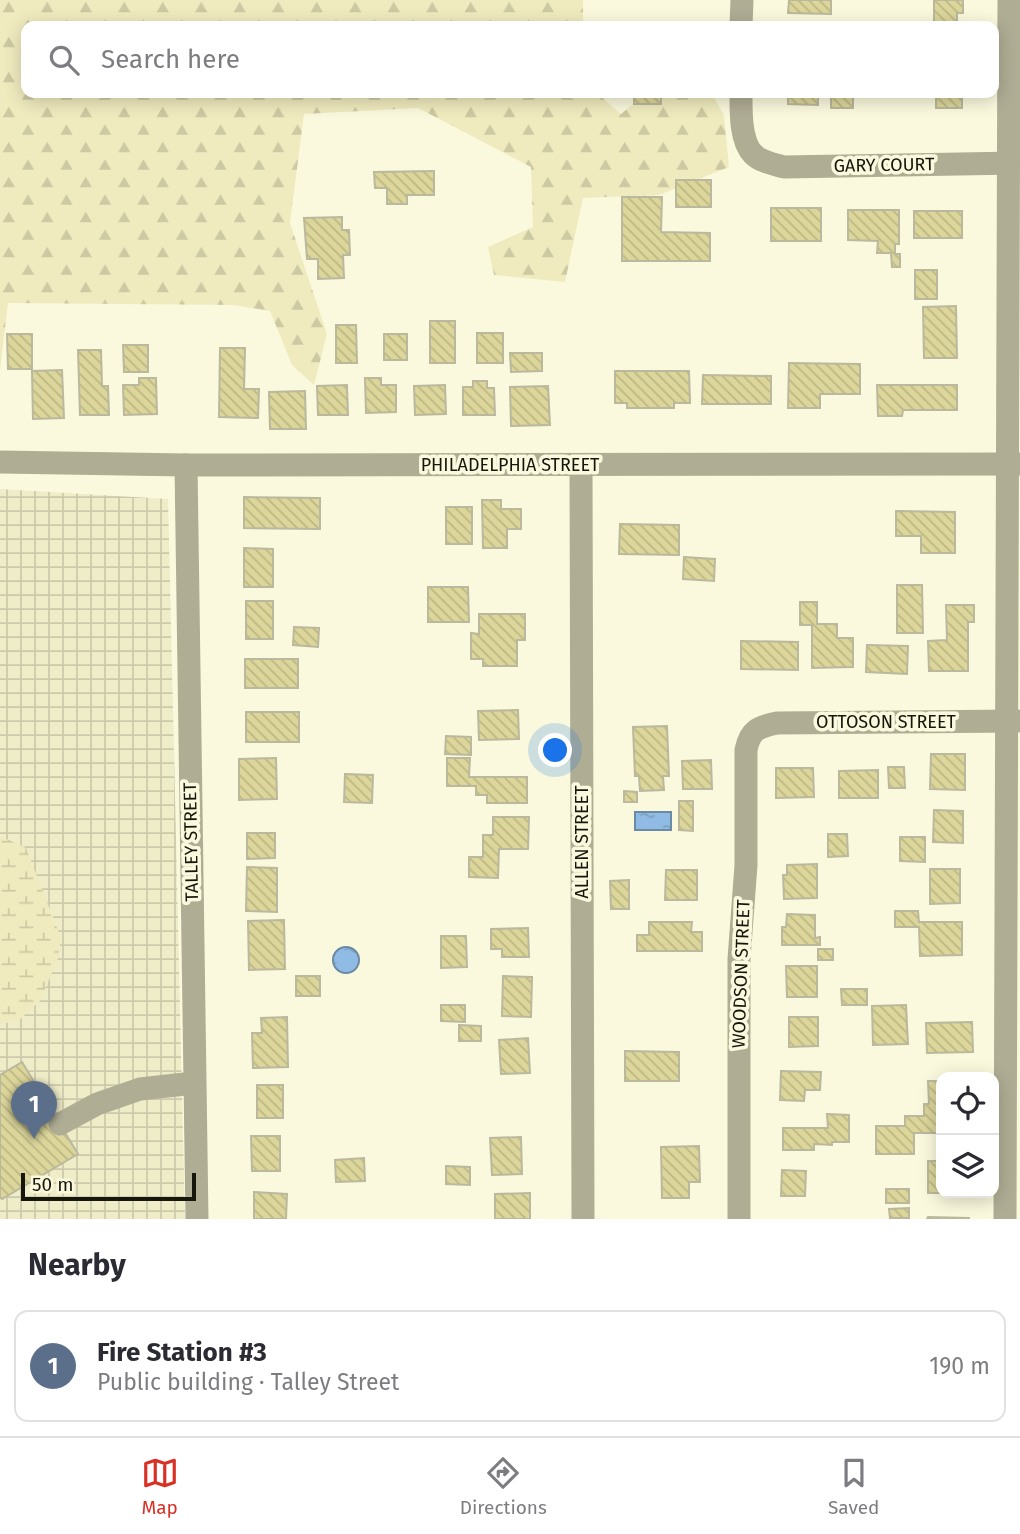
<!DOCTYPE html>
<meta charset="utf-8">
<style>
:root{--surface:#fff;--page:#f2f2f3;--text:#2b2b33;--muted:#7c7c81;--line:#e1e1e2;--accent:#d93025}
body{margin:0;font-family:"Fira Sans",sans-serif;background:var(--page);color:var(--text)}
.controls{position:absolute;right:21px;bottom:21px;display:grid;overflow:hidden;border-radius:14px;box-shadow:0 4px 18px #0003}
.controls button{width:63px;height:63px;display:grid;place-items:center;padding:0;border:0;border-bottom:2px solid var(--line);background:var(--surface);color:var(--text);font:35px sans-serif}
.scale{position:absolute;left:21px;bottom:18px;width:175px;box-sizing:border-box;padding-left:7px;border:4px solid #17160c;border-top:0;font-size:19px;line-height:24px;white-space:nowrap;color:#17160c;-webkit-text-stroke:5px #fbf9dd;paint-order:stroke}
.you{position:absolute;left:556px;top:751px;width:24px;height:24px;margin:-18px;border:5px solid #fff;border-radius:50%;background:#1a73e8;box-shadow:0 0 0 10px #1a73e833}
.badge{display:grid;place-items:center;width:46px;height:46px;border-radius:50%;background:var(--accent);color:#fff;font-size:23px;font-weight:700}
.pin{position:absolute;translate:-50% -58px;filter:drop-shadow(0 2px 4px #0008)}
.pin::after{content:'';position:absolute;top:37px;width:24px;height:21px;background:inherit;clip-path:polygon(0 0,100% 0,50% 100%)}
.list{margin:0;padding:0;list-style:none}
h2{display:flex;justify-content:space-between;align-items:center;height:91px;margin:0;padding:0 28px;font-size:30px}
h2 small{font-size:23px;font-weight:400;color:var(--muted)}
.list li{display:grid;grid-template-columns:46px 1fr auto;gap:21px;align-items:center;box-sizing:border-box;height:112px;margin:0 14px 14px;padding:0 14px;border:2px solid var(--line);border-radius:14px}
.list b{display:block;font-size:26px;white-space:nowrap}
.list p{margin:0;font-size:23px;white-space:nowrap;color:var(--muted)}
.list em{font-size:23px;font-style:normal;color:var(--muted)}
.icon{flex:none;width:38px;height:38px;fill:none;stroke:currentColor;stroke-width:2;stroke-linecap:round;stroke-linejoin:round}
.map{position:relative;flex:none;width:1020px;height:1219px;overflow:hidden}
.search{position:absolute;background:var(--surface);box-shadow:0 4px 18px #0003;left:21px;right:21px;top:21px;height:77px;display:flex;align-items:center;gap:18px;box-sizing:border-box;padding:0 24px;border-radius:14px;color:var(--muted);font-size:26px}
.sheet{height:217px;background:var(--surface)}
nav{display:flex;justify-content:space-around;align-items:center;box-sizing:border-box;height:98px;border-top:2px solid var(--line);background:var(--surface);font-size:19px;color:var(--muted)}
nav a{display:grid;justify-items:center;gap:4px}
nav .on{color:var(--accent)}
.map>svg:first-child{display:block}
.industrial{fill:url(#industrial-grid)}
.forest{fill:url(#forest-firs)}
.wetland{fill:url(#wetland-marsh)}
.water{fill:url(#water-ripples);stroke:#6b8aa4;stroke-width:2}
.building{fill:url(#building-back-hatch);stroke:#bab89d;stroke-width:2}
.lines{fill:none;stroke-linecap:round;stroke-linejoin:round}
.minor{stroke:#afad94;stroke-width:23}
.labels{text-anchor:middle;stroke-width:7;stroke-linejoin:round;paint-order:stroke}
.street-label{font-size:18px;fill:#17160c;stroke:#fbf9dd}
</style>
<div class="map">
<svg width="1020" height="1219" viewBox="0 0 1020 1219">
<defs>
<pattern id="industrial-grid" width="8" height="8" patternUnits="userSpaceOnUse" patternTransform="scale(1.75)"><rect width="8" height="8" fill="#efecc8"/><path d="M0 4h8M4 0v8" fill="none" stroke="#cccaab"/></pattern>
<pattern id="forest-firs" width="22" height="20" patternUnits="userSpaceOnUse" patternTransform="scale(1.75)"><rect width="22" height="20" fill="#f0ebbe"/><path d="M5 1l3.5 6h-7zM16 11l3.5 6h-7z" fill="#cdc9a2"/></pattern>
<pattern id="wetland-marsh" width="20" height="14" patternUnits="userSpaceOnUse" patternTransform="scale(1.75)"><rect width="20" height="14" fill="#f0ebbe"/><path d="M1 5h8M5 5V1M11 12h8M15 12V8" fill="none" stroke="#cdc9a2"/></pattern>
<pattern id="water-ripples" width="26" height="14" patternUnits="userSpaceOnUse" patternTransform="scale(1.75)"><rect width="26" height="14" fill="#8fbbe5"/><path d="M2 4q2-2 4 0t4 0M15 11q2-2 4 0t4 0" fill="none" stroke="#7ba0c3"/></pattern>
<pattern id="building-back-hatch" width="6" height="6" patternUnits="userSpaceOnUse" patternTransform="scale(1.75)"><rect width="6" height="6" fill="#dcd69b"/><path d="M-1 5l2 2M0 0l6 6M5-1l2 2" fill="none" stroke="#bcb784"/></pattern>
</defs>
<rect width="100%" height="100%" fill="#fbf9dd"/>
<path class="industrial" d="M0 489 168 499 185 1219H0Z"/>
<path class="forest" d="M0 0H583V26H26V93H597L621 114 646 93H711L724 115 729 167 659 195 583 198 565 282 494 275 488 247 533 227 531 167 418 108 304 114 290 223 327 334 314 385 292 365 270 311 234 305 8 303 0 370Z"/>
<path class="wetland" d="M0 838 9 840 26 848 61 938 58 958 40 1001 18 1021 0 1024Z"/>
<g class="water">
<rect x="635" y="812" width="36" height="18"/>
<circle cx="346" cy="960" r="13"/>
</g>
<g class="building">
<path d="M789 0H831V14L788 13Z"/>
<path d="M934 0H963V13H957V26H934Z"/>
<rect x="634" y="93" width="27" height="11"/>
<path d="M788 93H818V105L788 104Z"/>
<rect x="831" y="93" width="22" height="15"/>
<rect x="936" y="93" width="26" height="15"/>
<path d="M434 171V195H407V204H387V188H375L374 172Z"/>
<rect x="676" y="180" width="35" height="27"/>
<path d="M622 197H662L661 232 710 233V261H622Z"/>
<rect x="771" y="208" width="50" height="33"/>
<path d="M848 210H899V244H895V254H900V267H892L891 253H877L878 241 848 240Z"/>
<rect x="914" y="211" width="48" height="27"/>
<path d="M342 217V230H349L350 255H343L344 278 318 279V259H307L304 218Z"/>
<rect x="915" y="270" width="22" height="29"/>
<path d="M956 306 957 358H924L923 307Z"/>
<rect x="430" y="321" width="25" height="42"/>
<path d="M336 325H356L357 363H336Z"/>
<rect x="477" y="333" width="26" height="30"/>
<path d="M7 334H32V369H8Z"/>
<rect x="384" y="334" width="23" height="26"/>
<path d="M123 345H148V372H124Z"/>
<path d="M220 348H245L244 389H259L258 418 219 417Z"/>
<path d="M78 350H101L102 386H108L109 415H80Z"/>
<path d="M510 353H542V371L511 372Z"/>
<path d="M789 363 860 364V394H820V408H788Z"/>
<path d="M62 370 64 418 33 419 32 371Z"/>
<path d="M615 371H689L690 403H674V408H627V403H615Z"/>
<path d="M703 375 771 376V404H702Z"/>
<path d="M139 378H156L157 414 124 415 123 385H139Z"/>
<path d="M365 378H381V385H396V412L366 413Z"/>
<path d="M473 381H487V388H494L495 415H463V387H473Z"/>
<path d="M347 385 348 415H318L317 386Z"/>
<path d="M445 385 446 414 415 415 414 386Z"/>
<path d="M877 385H957V410H903L902 416H878Z"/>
<path d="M548 386 550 425 511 426 510 387Z"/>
<path d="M305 391 306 429H270L269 392Z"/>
<path d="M244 497 320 498V529L244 528Z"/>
<path d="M482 500H501V509H521V529H507V548H483Z"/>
<rect x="446" y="507" width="26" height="37"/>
<path d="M896 511 955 512V553H921V536H896Z"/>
<path d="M620 524 679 525V555L619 554Z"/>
<path d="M244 548 273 549V587H244Z"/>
<path d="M684 557 715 559 714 581 683 579Z"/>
<path d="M897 585H922L923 633H897Z"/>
<path d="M428 587H468L469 622H428Z"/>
<rect x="246" y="601" width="27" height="38"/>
<path d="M800 602H817V624H837V638H853V667L812 668V625H800Z"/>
<path d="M946 605H974V622H968V671H929L928 641 947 640Z"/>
<path d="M479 614H525V640H517V666H483V659H471V633L479 634Z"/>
<path d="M294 627 319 628 318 647 293 645Z"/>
<path d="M741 641 798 642V670L741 669Z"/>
<path d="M867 645 908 646 907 674 866 672Z"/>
<rect x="245" y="659" width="53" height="29"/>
<path d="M518 710 519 739 479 740 478 711Z"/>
<rect x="246" y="712" width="53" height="30"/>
<path d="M667 726 669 776H663L664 790 640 791 639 776H635L633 727Z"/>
<path d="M446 736 471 737V755L445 754Z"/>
<path d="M931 754H965V790L930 789Z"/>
<path d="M276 758 277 799 239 800V759Z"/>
<path d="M447 758H470L469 777H527V803H487V795H476V786H447Z"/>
<path d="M711 760 712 789H683L682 761Z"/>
<path d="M888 767H904L905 788H889Z"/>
<path d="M776 768H813L814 797 776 798Z"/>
<path d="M878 770V798H839V771Z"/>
<path d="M345 774 373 775 372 803 344 802Z"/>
<path d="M624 791 637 792V802H624Z"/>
<path d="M679 801H693V831L679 830Z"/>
<path d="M934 810 963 811V843L933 842Z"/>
<path d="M493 817H529L528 849H499L498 878 469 877V857H483V835H493Z"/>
<path d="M247 833H275V858L247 859Z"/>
<path d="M828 834H847L848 856 828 857Z"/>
<path d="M900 837H925V862L900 861Z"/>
<path d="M817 864V898L784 899 783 875H787V865Z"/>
<path d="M247 867 277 868V912L246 911Z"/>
<path d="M930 869H960V903L930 904Z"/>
<path d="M666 870H697V900H665Z"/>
<path d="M629 880V909H611L610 881Z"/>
<path d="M895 911H918L919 922H962V955L920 956 919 927H895Z"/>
<path d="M787 914 815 915V938L820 937V945H782V927H786Z"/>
<path d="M284 920 285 969 249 970 248 921Z"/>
<path d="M649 922H692L691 932H702V951H637V935H649Z"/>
<path d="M528 928 529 957H502V949H491V929Z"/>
<path d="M441 936H466L467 967 441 968Z"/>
<rect x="818" y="949" width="15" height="11"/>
<path d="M786 966H817V997H787Z"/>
<rect x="296" y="976" width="24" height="20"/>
<path d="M503 976 532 977 531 1017 502 1016Z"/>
<path d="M841 989H867V1005H842Z"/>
<path d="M441 1005H465V1022L441 1021Z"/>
<path d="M906 1005 908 1044 873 1045 872 1006Z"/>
<path d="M287 1017 288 1067 253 1068 252 1033H262L261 1018Z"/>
<path d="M789 1017H818V1046L789 1047Z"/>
<path d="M972 1022 973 1052 927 1053 926 1023Z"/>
<path d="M459 1025 481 1026V1041H459Z"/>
<path d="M528 1038 530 1073 501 1074 499 1040Z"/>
<path d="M625 1051 679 1052V1081H625Z"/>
<path d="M22 1062 78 1154 2 1199 0 1197V1075Z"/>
<path d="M781 1071 821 1072 820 1090H805L804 1101 780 1100Z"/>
<path d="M928 1081H941V1133H914V1154H876V1126H905V1116H924V1104H929Z"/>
<rect x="257" y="1085" width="26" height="33"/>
<path d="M827 1114 849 1115V1142H832V1145L814 1144V1150H783V1128H828Z"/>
<path d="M251 1136H280V1171H252Z"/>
<path d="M521 1137 522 1174 492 1175 490 1138Z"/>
<path d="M699 1146 700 1182H689V1198H662L661 1147Z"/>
<path d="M364 1158 365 1181 336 1182 335 1160Z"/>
<path d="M928 1161H941V1193H967H928Z"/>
<path d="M446 1166 470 1167V1185L446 1184Z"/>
<path d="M782 1170 806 1171 805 1196H781Z"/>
<rect x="886" y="1189" width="23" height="14"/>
<path d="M254 1192 287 1194 286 1219H254Z"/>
<path d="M530 1193V1219H495V1194Z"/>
<path d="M909 1208V1218H890L889 1209Z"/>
<path d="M928 1217 969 1218V1219H927Z"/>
</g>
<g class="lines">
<g class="minor">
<path d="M741 26 742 0"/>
<path d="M741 93C741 110 740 141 753 154 761 162 774 164 784 167L1020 163"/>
<path d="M0 462 186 465 1020 464"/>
<path d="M186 465 197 1219"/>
<path d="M581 465 583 1219"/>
<path d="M60 1124 97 1104 140 1089 194 1083"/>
<path d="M739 1219V959L746 865V750C750 730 758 727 777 723L1018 721"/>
<path d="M1005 1219 1009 0"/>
</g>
</g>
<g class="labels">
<g class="street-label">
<text transform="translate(884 165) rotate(-1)" y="6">GARY COURT</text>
<text x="510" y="471">PHILADELPHIA STREET</text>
<text x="886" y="728">OTTOSON STREET</text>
<text transform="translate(191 842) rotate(-91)" y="6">TALLEY STREET</text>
<text transform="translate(582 842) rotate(-90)" y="6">ALLEN STREET</text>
<text transform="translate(741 974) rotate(-88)" y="6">WOODSON STREET</text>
</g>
</g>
</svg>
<div class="controls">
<button><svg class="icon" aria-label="locate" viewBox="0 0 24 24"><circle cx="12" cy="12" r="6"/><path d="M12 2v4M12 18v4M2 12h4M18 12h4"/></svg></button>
<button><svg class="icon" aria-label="layers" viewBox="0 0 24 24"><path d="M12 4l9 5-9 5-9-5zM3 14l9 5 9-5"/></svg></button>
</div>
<div class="scale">50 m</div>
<div class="you"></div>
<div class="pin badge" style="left:34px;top:1139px;background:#5c6f8a">1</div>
<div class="search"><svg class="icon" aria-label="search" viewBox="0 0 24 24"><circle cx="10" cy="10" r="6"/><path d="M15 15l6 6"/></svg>Search here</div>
</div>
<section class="sheet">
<h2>Nearby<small></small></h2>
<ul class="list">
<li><span class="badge" style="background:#5c6f8a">1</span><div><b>Fire Station #3</b><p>Public building · Talley Street</p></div><em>190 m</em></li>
</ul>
</section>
<nav>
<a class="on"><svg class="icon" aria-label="map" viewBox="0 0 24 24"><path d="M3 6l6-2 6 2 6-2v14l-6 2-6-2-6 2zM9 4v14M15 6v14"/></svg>Map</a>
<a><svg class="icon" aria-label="directions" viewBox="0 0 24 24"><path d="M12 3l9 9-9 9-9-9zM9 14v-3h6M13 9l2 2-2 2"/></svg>Directions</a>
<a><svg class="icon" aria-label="saved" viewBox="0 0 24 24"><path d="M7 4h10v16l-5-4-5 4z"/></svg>Saved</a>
</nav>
